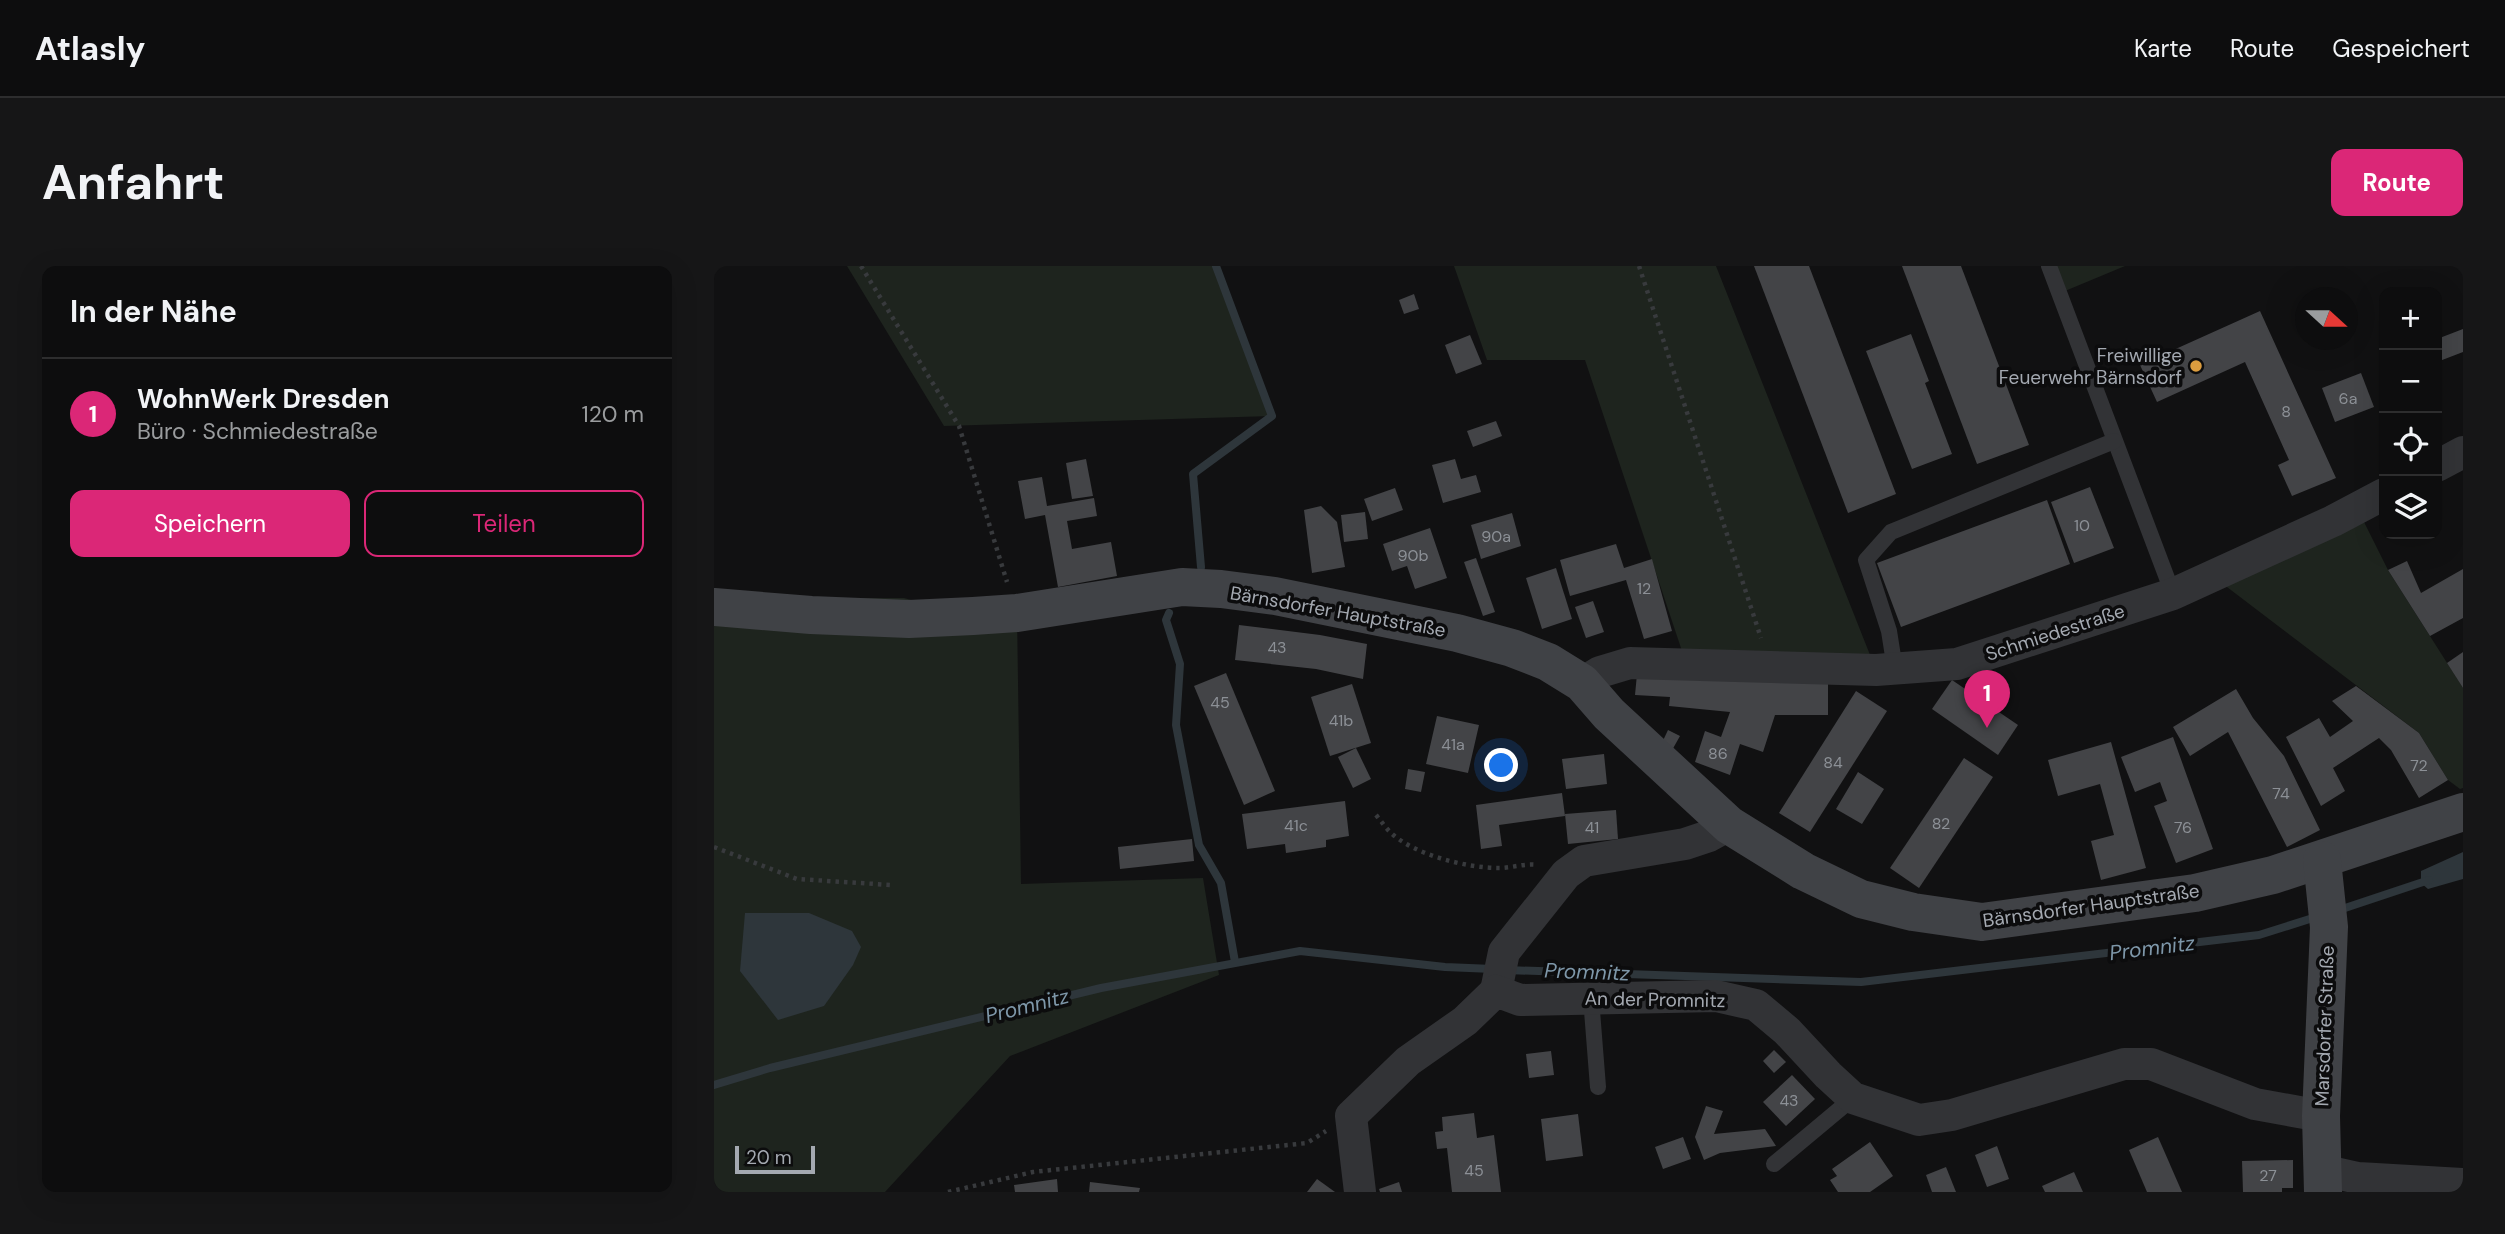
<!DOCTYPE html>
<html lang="de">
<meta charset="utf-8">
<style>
:root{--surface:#0d0d0e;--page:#161617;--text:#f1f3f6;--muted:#9a9c9e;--line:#2d2d2e;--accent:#db2777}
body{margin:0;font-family:"DM Sans",sans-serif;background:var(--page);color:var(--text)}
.controls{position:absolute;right:21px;top:21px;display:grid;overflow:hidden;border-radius:14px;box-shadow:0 7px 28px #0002}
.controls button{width:63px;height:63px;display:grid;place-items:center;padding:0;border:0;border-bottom:2px solid var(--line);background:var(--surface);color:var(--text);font:35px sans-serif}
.compass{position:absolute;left:1581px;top:21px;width:63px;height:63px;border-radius:50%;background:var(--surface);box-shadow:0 7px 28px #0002;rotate:111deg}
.scale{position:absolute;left:21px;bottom:18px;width:80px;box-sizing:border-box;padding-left:7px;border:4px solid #a4a9b1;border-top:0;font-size:19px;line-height:24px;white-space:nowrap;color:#a4a9b1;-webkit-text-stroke:5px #0c0c0d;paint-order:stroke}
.you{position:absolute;left:788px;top:500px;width:24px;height:24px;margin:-18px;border:5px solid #fff;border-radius:50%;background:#1a73e8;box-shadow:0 0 0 10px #1a73e833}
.badge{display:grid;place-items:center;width:46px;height:46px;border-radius:50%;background:var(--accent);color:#fff;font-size:23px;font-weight:700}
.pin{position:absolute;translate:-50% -58px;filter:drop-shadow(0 2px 4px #0008)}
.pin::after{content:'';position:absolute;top:37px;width:24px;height:21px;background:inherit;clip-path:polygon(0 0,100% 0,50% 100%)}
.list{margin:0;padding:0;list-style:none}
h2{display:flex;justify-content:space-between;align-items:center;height:91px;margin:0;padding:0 28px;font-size:30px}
h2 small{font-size:23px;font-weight:400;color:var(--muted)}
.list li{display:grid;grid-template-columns:46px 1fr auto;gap:21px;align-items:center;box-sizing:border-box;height:112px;padding:0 28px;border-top:2px solid var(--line)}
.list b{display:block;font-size:26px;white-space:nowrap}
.list p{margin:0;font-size:23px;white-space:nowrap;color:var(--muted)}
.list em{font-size:23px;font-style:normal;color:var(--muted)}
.actions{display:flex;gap:14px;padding:21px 28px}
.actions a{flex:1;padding:16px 0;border:2px solid var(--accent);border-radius:14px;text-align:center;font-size:24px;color:var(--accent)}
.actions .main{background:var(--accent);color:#fff}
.icon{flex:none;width:38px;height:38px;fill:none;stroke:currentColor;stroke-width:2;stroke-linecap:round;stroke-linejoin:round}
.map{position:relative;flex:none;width:1749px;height:926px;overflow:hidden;border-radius:14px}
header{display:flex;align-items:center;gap:42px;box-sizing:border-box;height:98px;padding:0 35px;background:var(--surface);border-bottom:2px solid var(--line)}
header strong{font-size:33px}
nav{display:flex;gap:38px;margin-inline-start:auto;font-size:24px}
.intro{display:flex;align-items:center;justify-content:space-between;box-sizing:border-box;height:168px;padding:0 42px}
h1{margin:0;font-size:49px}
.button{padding:18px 32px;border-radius:14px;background:var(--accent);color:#fff;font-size:24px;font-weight:700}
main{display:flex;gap:42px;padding:0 42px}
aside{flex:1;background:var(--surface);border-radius:14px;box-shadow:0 7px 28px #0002}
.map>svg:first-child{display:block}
.green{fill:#1e241e}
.water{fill:#2e363b}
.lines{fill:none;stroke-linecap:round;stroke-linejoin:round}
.stream{stroke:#2e363b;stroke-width:8}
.building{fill:#434447}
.path{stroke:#383a3d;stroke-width:4.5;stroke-dasharray:3.5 5;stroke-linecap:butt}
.service{stroke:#323336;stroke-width:16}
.minor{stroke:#323336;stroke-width:32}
.secondary{stroke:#404246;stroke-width:38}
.poi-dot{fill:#dc9d3f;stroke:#0c0c0d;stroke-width:2.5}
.labels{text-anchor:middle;stroke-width:7;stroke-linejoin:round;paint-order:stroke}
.number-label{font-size:16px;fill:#8c9096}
.poi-label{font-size:19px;fill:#a4a9b1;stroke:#0c0c0d;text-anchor:end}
.street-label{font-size:19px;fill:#a4a9b1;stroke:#0c0c0d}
.water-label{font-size:21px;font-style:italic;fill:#7e97a9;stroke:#0c0c0d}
</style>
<header>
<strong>Atlasly</strong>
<nav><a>Karte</a><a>Route</a><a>Gespeichert</a></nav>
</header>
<div class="intro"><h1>Anfahrt</h1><a class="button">Route</a></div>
<main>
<aside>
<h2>In der Nähe<small></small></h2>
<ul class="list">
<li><span class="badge">1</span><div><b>WohnWerk Dresden</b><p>Büro · Schmiedestraße</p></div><em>120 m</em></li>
</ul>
<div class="actions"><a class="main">Speichern</a><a>Teilen</a></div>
</aside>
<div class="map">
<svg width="1749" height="926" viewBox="0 0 1749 926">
<rect width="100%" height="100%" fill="#111112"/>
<g class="green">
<path d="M133 0H502L558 150 230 160Z"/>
<path d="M740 0H1002L1162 404 970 391 871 94H773Z"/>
<path d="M1341 0H1411L1351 25Z"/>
<path d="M1646 248 1674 304 1749 422V522L1746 523 1734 514 1705 467 1509 318Z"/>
<path d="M0 323 112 332H190L259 350 303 347 307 618 489 612 505 709 296 790 171 926H0Z"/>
</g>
<g class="water">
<path d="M1749 586V613L1714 623 1707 617V605Z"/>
<path d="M31 647H95L138 665 147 681 139 699 110 740 64 754 26 705Z"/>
</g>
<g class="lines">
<g class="stream">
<path d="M487 301 479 208 558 150 502 0"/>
<path d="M455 347 452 354 466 398 462 459 485 579 507 617 521 696"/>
<path d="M1625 644 1715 614"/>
<path d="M792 704 1147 716 1545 669 1602 651"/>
<path d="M0 819 56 802 387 722 586 685 731 701 779 703"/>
</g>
</g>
<g class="building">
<path d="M1040 0H1095L1182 228 1134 247Z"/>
<path d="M1188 0H1247L1315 179 1263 198Z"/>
<path d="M700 28 705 43 690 48 685 34Z"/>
<path d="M1546 45 1622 212 1578 230 1564 199 1575 194 1531 96 1443 136 1426 99Z"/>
<path d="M1749 63V86L1723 96V73Z"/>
<path d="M1197 68 1215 115 1211 117 1238 188 1198 203 1152 85Z"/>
<path d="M756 69 768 98 742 108 731 79Z"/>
<path d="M1647 107 1660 141 1621 156 1608 122Z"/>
<path d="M782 155 788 170 759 181 753 165Z"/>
<path d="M372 193 379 230 358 233 352 197Z"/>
<path d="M741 193 747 213 762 209 767 226 729 237 718 199Z"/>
<path d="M328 211 333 240 380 232 383 250 353 255 358 283 397 276 403 310 344 321 331 249 311 253 304 215Z"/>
<path d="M1376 221 1400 282 1360 297 1337 236Z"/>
<path d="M681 222 689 244 658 255 650 233Z"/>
<path d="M1333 234 1356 298 1187 361 1163 297Z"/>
<path d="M607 240 623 256 631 301 598 307 590 244Z"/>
<path d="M651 246 654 273 630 276 627 249Z"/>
<path d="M798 247 807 280 767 293 757 259Z"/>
<path d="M716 262 733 312 701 323 693 300 678 305 669 278Z"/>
<path d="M902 278 910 302 938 293 958 365 930 373 912 314 856 330 846 294Z"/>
<path d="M762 292 781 346 769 350 750 296Z"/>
<path d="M1693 295 1707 327 1749 303V352L1716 370 1674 304Z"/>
<path d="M842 302 858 353 828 363 812 312Z"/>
<path d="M879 335 890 366 872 372 861 341Z"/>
<path d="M525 359 606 369 653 378 649 413 602 403 521 394Z"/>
<path d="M1749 386V422L1733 397Z"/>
<path d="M512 407 561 525 530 539 480 420Z"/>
<path d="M923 408 1114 414V449H1061L1049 486 1026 478 1016 509 981 496 991 465 1007 471 1016 446 955 440 956 431 921 429Z"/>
<path d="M1238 414 1304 459 1284 489 1218 443Z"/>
<path d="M638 418 657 477 616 490 597 431Z"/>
<path d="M1642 420 1705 467 1734 514 1705 532 1677 484 1665 472 1619 502 1631 525 1607 540 1572 471 1605 452 1616 471 1639 455 1618 435Z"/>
<path d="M1522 423 1539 452 1570 490 1606 564 1573 581 1514 466 1476 490 1459 461Z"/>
<path d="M1142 425 1173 445 1096 566 1065 547Z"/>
<path d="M723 450 765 459 754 507 712 498Z"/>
<path d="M954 464 966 470 957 486 946 481Z"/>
<path d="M1459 471 1499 583 1462 597 1440 540 1453 535 1446 516 1421 526 1407 491Z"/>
<path d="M1397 476 1432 602 1387 614 1377 575 1400 569 1386 518 1344 530 1334 494Z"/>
<path d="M642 482 657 513 639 522 624 491Z"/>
<path d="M890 488 893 518 852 523 848 493Z"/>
<path d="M1250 492 1279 511 1205 622 1176 602Z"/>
<path d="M694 503 711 506 707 526 691 523Z"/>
<path d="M1144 506 1170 523 1148 558 1122 543Z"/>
<path d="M848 527 851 550 785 559 788 580 767 583 762 539Z"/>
<path d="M631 535 635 570 612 574V581L572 587 571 578 533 583 528 548Z"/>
<path d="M902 544 904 573 854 578 851 548Z"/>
<path d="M478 573 480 595 406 603 404 581Z"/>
<path d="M1060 784 1072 796 1060 807 1049 795Z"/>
<path d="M837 785 840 809 815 812 812 788Z"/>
<path d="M1078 809 1101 833 1072 860 1049 836Z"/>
<path d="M992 840 1009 845 1000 868 1051 863 1062 880 1006 887 990 894 981 871Z"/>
<path d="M760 847 763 872 780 869 787 926H738L733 882 723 883 721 866 729 865 728 851Z"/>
<path d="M864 848 869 890 832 895 827 853Z"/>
<path d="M969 871 977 893 949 903 941 881Z"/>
<path d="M1444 871 1468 926H1433L1415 884Z"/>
<path d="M1156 876 1179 910 1156 926H1124L1116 914 1123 910 1118 903Z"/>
<path d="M1283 880 1295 913 1273 921 1261 889Z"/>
<path d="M1579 894V922H1568V926H1529L1528 895Z"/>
<path d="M1232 901 1242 926H1218L1212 909Z"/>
<path d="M1360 906 1369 926H1331L1328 920Z"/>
<path d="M343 913 344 926H301L300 919Z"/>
<path d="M603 913 621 926H593Z"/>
<path d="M376 916 426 922 425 926H375Z"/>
<path d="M685 916 688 926H666L665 923Z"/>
</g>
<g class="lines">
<g class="path">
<path d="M147 0 245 160 293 316"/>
<path d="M925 0 1047 372"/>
<path d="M662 549C667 555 671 561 676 566 700 589 753 602 785 602 798 602 811 597 824 599"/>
<path d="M0 581 83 613 177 619"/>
<path d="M234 926 319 906 593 877 612 865"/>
</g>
<g class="service">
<path d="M1335 0 1459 328"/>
<path d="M1181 403 1175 365 1152 294 1177 266 1400 175"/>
<path d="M877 732 884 821"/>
<path d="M1060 898 1139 832"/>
</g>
<g class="minor">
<path d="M1723 200 1749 186"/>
<path d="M868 417 886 406 916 397 1162 404 1243 398 1459 328 1619 255 1670 228"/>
<path d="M782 725 790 686 852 608 870 595 971 578 995 570 1015 559"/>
<path d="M1608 904 1644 912 1749 918"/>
<path d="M646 926 637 850 694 795 751 755 782 725 806 734 1002 730 1042 739 1073 765 1114 809 1139 832 1205 854 1238 849 1410 798H1437L1541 838 1607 850"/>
</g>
<g class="secondary">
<path d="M0 341 97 349 195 353 259 350 303 347 468 321 507 323 561 330 743 367 798 382 834 396 868 417 895 448 1015 559 1089 605 1147 633 1199 646 1268 656 1481 627 1559 609 1749 546"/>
<path d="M1608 594 1615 661 1607 850 1609 926"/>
</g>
</g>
<circle class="poi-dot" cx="1482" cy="100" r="7"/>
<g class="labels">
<g class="number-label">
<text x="1634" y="138">6a</text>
<text x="1572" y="151">8</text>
<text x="1368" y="265">10</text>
<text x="782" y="276">90a</text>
<text x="699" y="295">90b</text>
<text x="930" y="328">12</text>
<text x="563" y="387">43</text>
<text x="506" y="442">45</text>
<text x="627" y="460">41b</text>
<text x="739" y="484">41a</text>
<text x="1004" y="493">86</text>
<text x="1119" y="502">84</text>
<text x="1705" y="505">72</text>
<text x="1567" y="533">74</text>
<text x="1227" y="563">82</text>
<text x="582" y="565">41c</text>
<text x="878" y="567">41</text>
<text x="1469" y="567">76</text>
<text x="1075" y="840">43</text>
<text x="760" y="910">45</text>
<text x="1554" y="915">27</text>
</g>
<g class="poi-label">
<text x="1468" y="96">Freiwillige<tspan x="1468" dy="22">Feuerwehr Bärnsdorf</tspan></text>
</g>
<g class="street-label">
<text transform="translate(624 345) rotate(10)" y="7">Bärnsdorfer Hauptstraße</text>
<text transform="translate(1341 366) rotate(-18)" y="7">Schmiedestraße</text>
<text transform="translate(1377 639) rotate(-8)" y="7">Bärnsdorfer Hauptstraße</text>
<text transform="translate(941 733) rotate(1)" y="7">An der Promnitz</text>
<text transform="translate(1610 760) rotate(-88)" y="7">Marsdorfer Straße</text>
</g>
<g class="water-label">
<text transform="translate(1438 682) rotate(-7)" y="7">Promnitz</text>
<text transform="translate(873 706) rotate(2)" y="7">Promnitz</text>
<text transform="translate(313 740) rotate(-14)" y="7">Promnitz</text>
</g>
</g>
</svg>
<div class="controls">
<button>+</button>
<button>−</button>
<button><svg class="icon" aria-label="locate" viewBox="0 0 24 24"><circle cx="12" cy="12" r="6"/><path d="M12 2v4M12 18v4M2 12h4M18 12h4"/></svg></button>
<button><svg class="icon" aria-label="layers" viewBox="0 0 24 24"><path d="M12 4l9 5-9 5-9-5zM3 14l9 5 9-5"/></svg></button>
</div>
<svg class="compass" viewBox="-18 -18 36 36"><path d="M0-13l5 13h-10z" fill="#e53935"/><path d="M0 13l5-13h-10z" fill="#9a9c9e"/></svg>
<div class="scale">20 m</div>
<div class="you"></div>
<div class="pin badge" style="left:1273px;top:462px">1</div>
</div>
</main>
